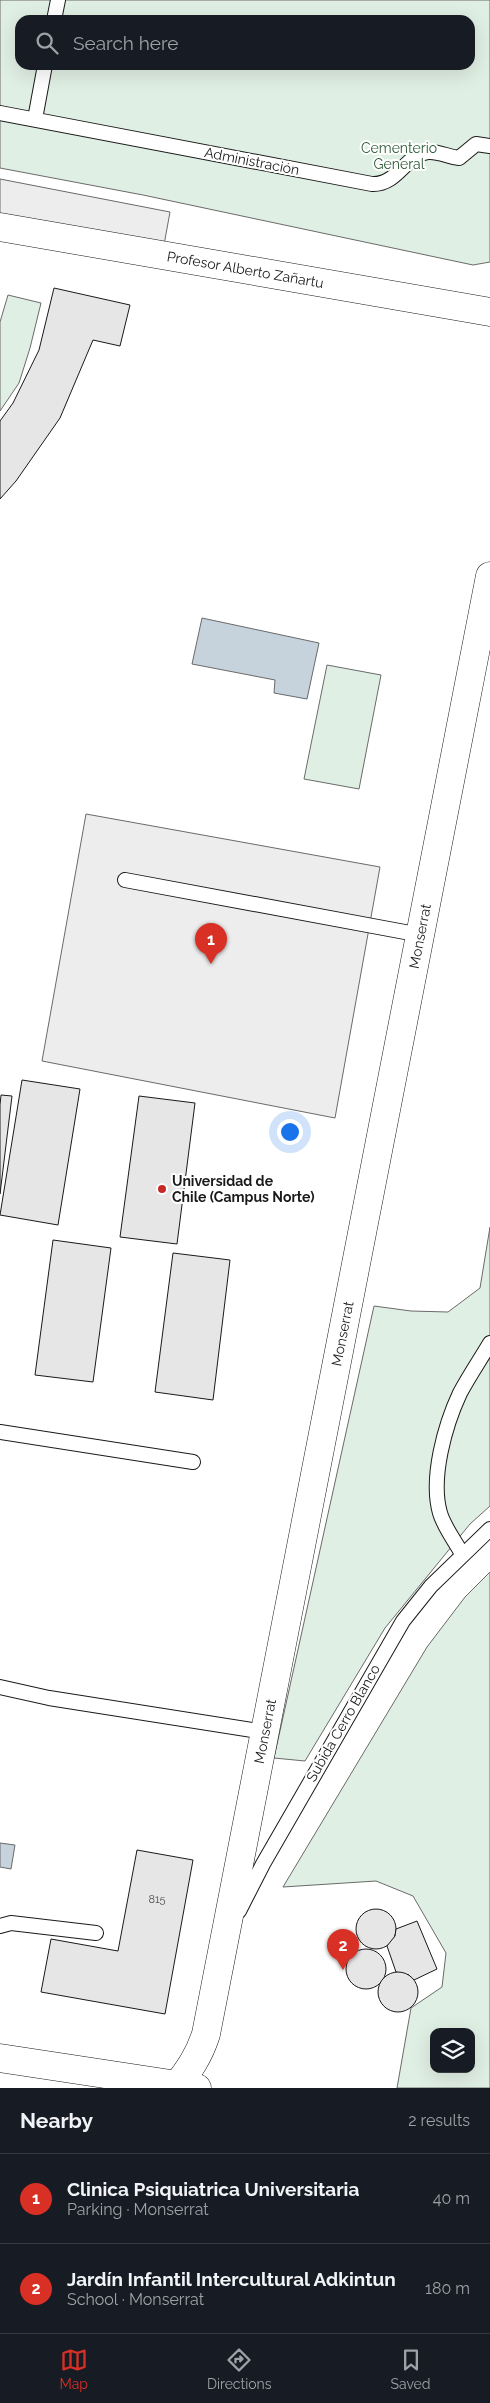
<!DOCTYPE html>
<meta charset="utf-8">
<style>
:root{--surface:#171b24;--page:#20242c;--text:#f1f3f6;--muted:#9ea1a6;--line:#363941;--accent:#d93025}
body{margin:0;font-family:Raleway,sans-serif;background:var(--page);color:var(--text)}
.controls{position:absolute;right:15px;bottom:15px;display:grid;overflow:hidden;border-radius:10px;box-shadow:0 5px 20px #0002}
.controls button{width:45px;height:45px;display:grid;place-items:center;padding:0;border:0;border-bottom:1px solid var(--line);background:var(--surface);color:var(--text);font:25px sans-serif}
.you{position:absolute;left:289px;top:1131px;width:18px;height:18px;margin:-12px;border:4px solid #fff;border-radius:50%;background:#1a73e8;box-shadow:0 0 0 8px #1a73e833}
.badge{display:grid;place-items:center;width:32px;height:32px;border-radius:50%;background:var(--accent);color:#fff;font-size:16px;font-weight:700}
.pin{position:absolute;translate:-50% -41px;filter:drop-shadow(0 1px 2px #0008)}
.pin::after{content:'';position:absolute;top:26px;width:18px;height:15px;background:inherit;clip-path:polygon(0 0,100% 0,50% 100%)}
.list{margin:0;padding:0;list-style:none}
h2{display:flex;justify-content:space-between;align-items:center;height:65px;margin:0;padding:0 20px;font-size:21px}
h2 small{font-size:16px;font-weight:400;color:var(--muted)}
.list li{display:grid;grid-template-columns:32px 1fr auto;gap:15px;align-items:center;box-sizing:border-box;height:90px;padding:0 20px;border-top:1px solid var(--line)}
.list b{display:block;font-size:19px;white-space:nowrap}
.list p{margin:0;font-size:16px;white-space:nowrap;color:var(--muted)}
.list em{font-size:16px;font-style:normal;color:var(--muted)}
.icon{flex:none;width:28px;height:28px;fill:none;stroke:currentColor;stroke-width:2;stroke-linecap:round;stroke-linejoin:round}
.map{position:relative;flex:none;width:490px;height:2088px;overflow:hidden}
.search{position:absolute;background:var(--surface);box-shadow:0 5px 20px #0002;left:15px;right:15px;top:15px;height:55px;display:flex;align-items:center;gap:12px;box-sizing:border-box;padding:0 18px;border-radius:15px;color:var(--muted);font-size:19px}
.sheet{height:245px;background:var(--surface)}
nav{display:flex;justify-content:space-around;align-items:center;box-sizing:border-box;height:70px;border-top:1px solid var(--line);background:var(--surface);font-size:14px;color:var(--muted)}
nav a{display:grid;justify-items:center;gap:2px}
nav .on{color:var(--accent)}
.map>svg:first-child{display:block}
.green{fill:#e0efe3;stroke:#6a6a6a;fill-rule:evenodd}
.parking{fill:#ededed;stroke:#6a6a6a}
.water{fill:#c6d2dc;stroke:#6a6a6a}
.building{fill:#e6e6e6;stroke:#1a1a1a}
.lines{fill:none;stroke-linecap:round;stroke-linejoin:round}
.lane-casing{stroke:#1a1a1a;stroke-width:16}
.street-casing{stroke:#1a1a1a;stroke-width:29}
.secondary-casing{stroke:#1a1a1a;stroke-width:29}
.lane{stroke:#fff;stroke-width:14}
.street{stroke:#fff;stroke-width:28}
.secondary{stroke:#fff;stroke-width:28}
.poi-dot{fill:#c62828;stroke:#fff;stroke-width:2}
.labels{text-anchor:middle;stroke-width:4;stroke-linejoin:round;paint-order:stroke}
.number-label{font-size:11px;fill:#4d4d4d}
.park-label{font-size:14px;fill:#2b5a34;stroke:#fff}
.street-label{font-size:14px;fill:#1a1a1a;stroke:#fff}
.poi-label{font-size:14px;font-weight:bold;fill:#1a1a1a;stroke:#fff;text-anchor:start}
</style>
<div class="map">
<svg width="490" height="2088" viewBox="0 0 490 2088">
<rect width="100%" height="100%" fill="#fff"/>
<g class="green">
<path d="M0 0H490V262L473 265 143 195 0 168ZM20 20H470V65H20Z"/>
<path d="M8 295 41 303 30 348 19 383 0 411V322Z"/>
<path d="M327 665 381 675 359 789 304 779Z"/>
<path d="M490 1227V1506L470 1524 385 1628 305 1761 274 1758 374 1306 411 1311 448 1312 480 1288Z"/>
<path d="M490 1572V2088H397L411 2008 442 1987 446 1953 413 1896 376 1881 283 1887 427 1647 465 1597ZM434 2032H471V2069H434Z"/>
</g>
<g class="parking">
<path d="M0 179 170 212 164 245 0 214Z"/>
<path d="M86 814 380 867 335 1118 42 1061Z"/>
</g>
<g class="water">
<path d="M202 618 319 643 307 699 274 693 275 680 192 664Z"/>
<path d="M0 1843 15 1845 11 1869 0 1867Z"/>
</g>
<g class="building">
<path d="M54 288 130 305 120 346 93 340 60 418 16 481 0 499V421L13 403 39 350Z"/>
<path d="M22 1080 80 1089 58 1225 0 1215Z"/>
<path d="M1 1095 12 1096 0 1194V1105Z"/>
<path d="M139 1096 195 1103 177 1244 120 1237Z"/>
<path d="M53 1240 111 1248 93 1382 35 1375Z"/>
<path d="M173 1253 230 1260 213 1400 155 1392Z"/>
<path d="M137 1850 193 1860 165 2014 41 1992 51 1939 118 1951Z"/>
<circle cx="376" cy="1929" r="20"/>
<path d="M417 1921 437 1969 414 1980 409 1975 396 1972 387 1946 395 1936 396 1929Z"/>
<circle cx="366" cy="1969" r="20"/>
<circle cx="398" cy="1992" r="20"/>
</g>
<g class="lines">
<defs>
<g id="lane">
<path d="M54 20 58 0"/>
<path d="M0 113 372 184C398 185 406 154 428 152 438 151 449 157 459 158L476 144 490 146"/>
<path d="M35 119 45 65"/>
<path d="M125 880 421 935"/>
<path d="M0 1432 193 1462"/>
<path d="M462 1554C455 1541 444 1527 440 1513 430 1478 445 1425 460 1393 469 1376 480 1360 490 1343"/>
<path d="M0 1687 49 1698 265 1732"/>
<path d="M239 1911 263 1864 403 1621 431 1586 490 1529"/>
<path d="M0 1926 11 1923 96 1933"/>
</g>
<g id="street">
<path id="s1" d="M175 2088C189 2070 199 2056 206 2034L490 576"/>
</g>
<g id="secondary">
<path id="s2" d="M0 227 490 312"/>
<path d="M0 2058 197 2088"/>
</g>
</defs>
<use href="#lane" class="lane-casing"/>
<use href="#street" class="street-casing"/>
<use href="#secondary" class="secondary-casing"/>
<use href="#lane" class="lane"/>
<use href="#street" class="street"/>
<use href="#secondary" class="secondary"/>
</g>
<circle class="poi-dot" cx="162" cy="1189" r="5"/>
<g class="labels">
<g class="number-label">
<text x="157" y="1903">815</text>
</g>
<g class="park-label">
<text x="399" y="153">Cementerio<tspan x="399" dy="16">General</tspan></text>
</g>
<g class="street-label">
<text transform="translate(252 161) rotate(11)" y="5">Administración</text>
<text dy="5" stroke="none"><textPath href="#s2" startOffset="249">Profesor Alberto Zañartu</textPath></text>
<text dy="5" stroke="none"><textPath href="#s1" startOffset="1181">Monserrat</textPath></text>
<text dy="5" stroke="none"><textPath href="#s1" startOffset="776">Monserrat</textPath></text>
<text transform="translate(343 1723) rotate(-60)" y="5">Subida Cerro Blanco</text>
<text dy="5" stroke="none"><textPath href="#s1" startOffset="371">Monserrat</textPath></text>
</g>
<g class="poi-label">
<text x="172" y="1186">Universidad de<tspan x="172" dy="16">Chile (Campus Norte)</tspan></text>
</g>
</g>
</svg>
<div class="controls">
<button><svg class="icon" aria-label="layers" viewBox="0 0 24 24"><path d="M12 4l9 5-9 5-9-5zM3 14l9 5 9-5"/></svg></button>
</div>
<div class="you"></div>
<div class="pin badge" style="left:211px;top:964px">1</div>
<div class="pin badge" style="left:343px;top:1970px">2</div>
<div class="search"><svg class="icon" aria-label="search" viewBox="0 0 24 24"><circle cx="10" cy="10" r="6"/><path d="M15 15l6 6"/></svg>Search here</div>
</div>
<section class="sheet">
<h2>Nearby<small>2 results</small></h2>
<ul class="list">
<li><span class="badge">1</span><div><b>Clinica Psiquiatrica Universitaria</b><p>Parking · Monserrat</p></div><em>40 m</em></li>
<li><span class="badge">2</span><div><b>Jardín Infantil Intercultural Adkintun</b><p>School · Monserrat</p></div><em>180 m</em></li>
</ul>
</section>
<nav>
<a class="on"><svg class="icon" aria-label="map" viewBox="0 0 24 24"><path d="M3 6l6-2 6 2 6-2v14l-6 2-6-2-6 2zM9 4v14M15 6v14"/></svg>Map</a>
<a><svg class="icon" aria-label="directions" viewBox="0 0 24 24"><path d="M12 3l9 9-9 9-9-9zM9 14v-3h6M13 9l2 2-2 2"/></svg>Directions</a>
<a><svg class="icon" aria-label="saved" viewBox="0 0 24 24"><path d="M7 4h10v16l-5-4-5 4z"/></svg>Saved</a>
</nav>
